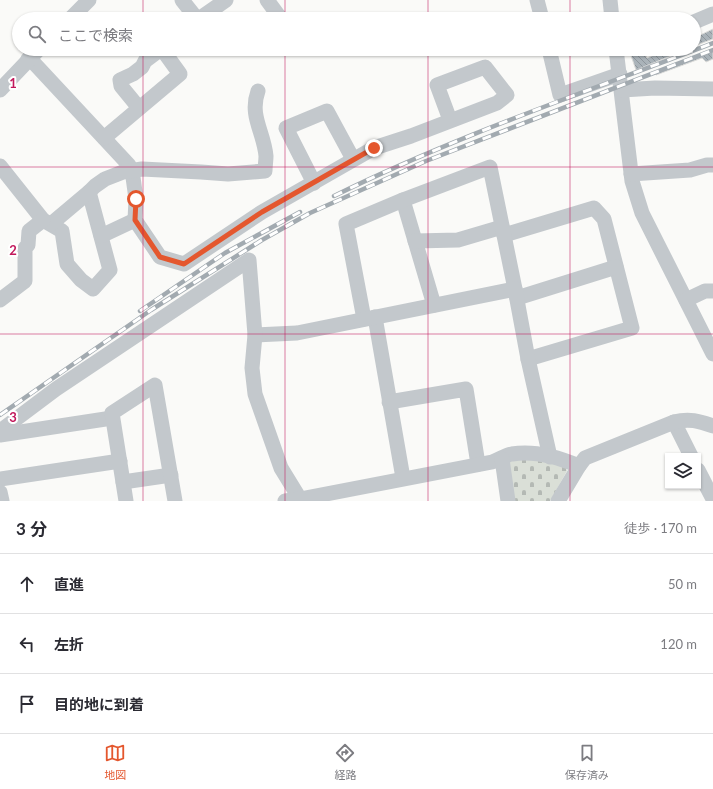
<!DOCTYPE html>
<html lang="ja">
<meta charset="utf-8">
<style>
:root{--surface:#fff;--page:#f7f7f7;--text:#2b2b33;--muted:#7c7c81;--line:#e1e1e2;--accent:#e4572e}
body{margin:0;font-family:Lato,"Noto Sans JP",sans-serif;background:var(--page);color:var(--text)}
.controls{position:absolute;right:12px;bottom:12px;display:grid;overflow:hidden;border-radius:0px;box-shadow:0 1px 3px #0004}
.controls button{width:36px;height:36px;display:grid;place-items:center;padding:0;border:0;border-bottom:1px solid var(--line);background:var(--surface);color:var(--text);font:20px sans-serif}
.stop{position:absolute;width:12px;height:12px;margin:-9px;border:3px solid #e4572e;border-radius:50%;background:#fff}
.stop.end{background:#e4572e;border-color:#fff;box-shadow:0 1px 4px #0008}
.list{margin:0;padding:0;list-style:none}
h2{display:flex;justify-content:space-between;align-items:center;height:52px;margin:0;padding:0 16px;font-size:17px}
h2 small{font-size:13px;font-weight:400;color:var(--muted)}
.list li{display:grid;grid-template-columns:26px 1fr auto;gap:12px;align-items:center;box-sizing:border-box;height:60px;padding:0 16px;border-top:1px solid var(--line)}
.list b{display:block;font-size:15px;white-space:nowrap}
.list em{font-size:13px;font-style:normal;color:var(--muted)}
.icon{flex:none;width:22px;height:22px;fill:none;stroke:currentColor;stroke-width:2;stroke-linecap:round;stroke-linejoin:round}
.map{position:relative;flex:none;width:713px;height:501px;overflow:hidden}
.search{position:absolute;background:var(--surface);box-shadow:0 1px 3px #0004;left:12px;right:12px;top:12px;height:44px;display:flex;align-items:center;gap:10px;box-sizing:border-box;padding:0 14px;border-radius:22px;color:var(--muted);font-size:15px}
.sheet{height:232px;background:var(--surface)}
nav{display:flex;justify-content:space-around;align-items:center;box-sizing:border-box;height:56px;border-top:1px solid var(--line);background:var(--surface);font-size:11px;color:var(--muted)}
nav a{display:grid;justify-items:center;gap:2px}
nav .on{color:var(--accent)}
.map>svg:first-child{display:block}
.cemetery{fill:url(#cemetery-stones)}
.building{fill:url(#building-back-hatch);stroke:#dcdcda}
.lines{fill:none;stroke-linecap:round;stroke-linejoin:round}
.minor{stroke:#c3c8cc;stroke-width:15}
.rail-casing{stroke:#a2aab0;stroke-width:4.5}
.rail{stroke:#fff;stroke-width:3;stroke-dasharray:9;stroke-linecap:butt}
.route{stroke:#e4572e;stroke-width:5}
.grid{fill:none;stroke:#c2185b;stroke-width:1;stroke-opacity:0.55}
.grid-label{font-size:13px;text-anchor:middle;font-weight:bold;fill:#c2185b;stroke:#fff;stroke-width:4;stroke-linejoin:round;paint-order:stroke}
</style>
<div class="map">
<svg width="713" height="501" viewBox="0 0 713 501">
<defs>
<pattern id="cemetery-stones" width="16" height="16" patternUnits="userSpaceOnUse"><rect width="16" height="16" fill="#dadfd7"/><path d="M2 7V4a2 2 0 0 1 4 0v3zM10 15v-3a2 2 0 0 1 4 0v3z" fill="#b4b9b4"/></pattern>
<pattern id="building-back-hatch" width="6" height="6" patternUnits="userSpaceOnUse"><rect width="6" height="6" fill="#aab3b9"/><path d="M-1 5l2 2M0 0l6 6M5-1l2 2" fill="none" stroke="#8e969c"/></pattern>
</defs>
<rect width="100%" height="100%" fill="#fafaf8"/>
<path class="cemetery" d="M535 456 566 467 567 471 550 501H511L506 465 515 458Z"/>
<g class="building">
<path d="M713 29V39L694 46V38Z"/>
<path d="M643 49 647 58 667 49H688L636 70 629 50Z"/>
<path d="M713 52V59L706 62 702 58 656 75 654 72Z"/>
</g>
<g class="lines">
<g class="minor">
<path d="M182 0 197 19"/>
<path d="M267 0 281 19"/>
<path d="M537 0 542 19"/>
<path d="M610 0 612 19"/>
<path d="M70 19 89 0"/>
<path d="M199 19 226 0"/>
<path d="M694 22 713 14"/>
<path d="M549 49 560 95 620 74"/>
<path d="M616 49 632 181 642 213 713 354"/>
<path d="M28 59 33 62 128 164 132 170 136 199 135 220 160 257 184 264 262 212 374 148 411 136 497 103 507 95 485 67 437 85 450 120"/>
<path d="M0 90 39 49"/>
<path d="M622 90 655 88 713 89"/>
<path d="M139 108 121 86 120 80 133 74 142 67 145 61 161 49"/>
<path d="M104 138 180 74 162 49"/>
<path d="M0 166 43 220 62 231 67 264 81 280 93 289 110 270 89 192"/>
<path d="M631 174 690 170 707 165H713"/>
<path d="M314 183 286 128 327 111 353 159"/>
<path d="M403 200 434 305"/>
<path d="M51 224 89 192 95 186 105 179 123 172 142 169 201 172 228 174 265 171C265 166 266 161 266 156 264 132 249 116 258 91"/>
<path d="M504 235 594 208 604 219 632 328 528 359"/>
<path d="M101 236 135 220"/>
<path d="M415 241 458 240 502 227"/>
<path d="M517 298 616 267"/>
<path d="M0 300 25 281V248L28 245 29 231 43 220"/>
<path d="M686 300 705 291H713"/>
<path d="M375 317 403 478"/>
<path d="M364 319 346 224 403 200 490 167 515 289"/>
<path d="M255 335 297 333 515 289 528 359 550 457"/>
<path d="M389 402 466 389 478 464"/>
<path d="M674 422 691 456"/>
<path d="M0 431 56 389 249 260 255 335 252 368 255 394 281 468 300 499 492 462C498 460 508 454 512 454 535 450 558 457 579 466"/>
<path d="M0 435 112 418"/>
<path d="M502 459 508 501"/>
<path d="M698 470 713 499"/>
<path d="M0 479 120 461"/>
<path d="M123 482 171 475"/>
<path d="M0 492 2 501"/>
<path d="M126 501 112 413 155 385 175 501"/>
<path d="M285 501 300 499"/>
<path d="M558 501 579 466 585 458 674 422C689 418 699 421 713 426"/>
</g>
<defs>
<g id="rail">
<path d="M334 196C456 136 586 92 713 43"/>
<path d="M140 311 225 253 300 212"/>
<path d="M0 415 151 310 262 240 310 213 426 161 713 50"/>
</g>
</defs>
<use href="#rail" class="rail-casing"/>
<use href="#rail" class="rail"/>
</g>
<g class="lines">
<path class="route" d="M136 199 135 220 160 257 184 264 262 212 374 148"/>
</g>
<path class="grid" d="M143 0V19M285 0V19M428 0V19M570 0V19M143 49V501M285 49V501M428 49V501M570 49V501M0 167H713M0 334H713"/>
<g class="grid-label">
<text x="13" y="88">1</text>
<text x="13" y="255">2</text>
<text x="13" y="422">3</text>
</g>
</svg>
<div class="controls">
<button><svg class="icon" aria-label="layers" viewBox="0 0 24 24"><path d="M12 4l9 5-9 5-9-5zM3 14l9 5 9-5"/></svg></button>
</div>
<div class="stop" style="left:136px;top:199px"></div>
<div class="stop end" style="left:374px;top:148px"></div>
<div class="search"><svg class="icon" aria-label="search" viewBox="0 0 24 24"><circle cx="10" cy="10" r="6"/><path d="M15 15l6 6"/></svg>ここで検索</div>
</div>
<section class="sheet">
<h2>3 分<small>徒歩 · 170 m</small></h2>
<ul class="list">
<li><svg class="icon" aria-label="ahead" viewBox="0 0 24 24"><path d="M12 20V5M6 11l6-6 6 6"/></svg><div><b>直進</b></div><em>50 m</em></li>
<li><svg class="icon" aria-label="left" viewBox="0 0 24 24"><path d="M17 20v-9H6M10 6l-5 5 5 5"/></svg><div><b>左折</b></div><em>120 m</em></li>
<li><svg class="icon" aria-label="arrive" viewBox="0 0 24 24"><path d="M6 21V4h12l-3 4 3 4H6"/></svg><div><b>目的地に到着</b></div></li>
</ul>
</section>
<nav>
<a class="on"><svg class="icon" aria-label="map" viewBox="0 0 24 24"><path d="M3 6l6-2 6 2 6-2v14l-6 2-6-2-6 2zM9 4v14M15 6v14"/></svg>地図</a>
<a><svg class="icon" aria-label="directions" viewBox="0 0 24 24"><path d="M12 3l9 9-9 9-9-9zM9 14v-3h6M13 9l2 2-2 2"/></svg>経路</a>
<a><svg class="icon" aria-label="saved" viewBox="0 0 24 24"><path d="M7 4h10v16l-5-4-5 4z"/></svg>保存済み</a>
</nav>
